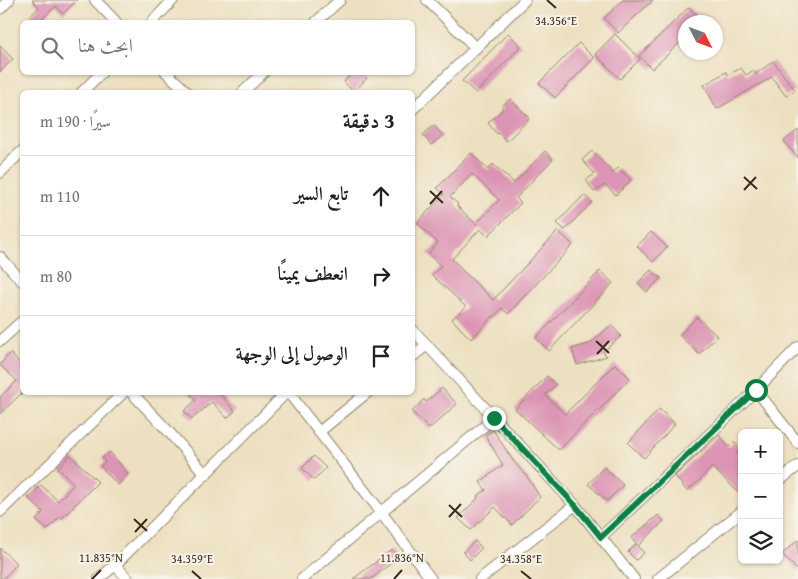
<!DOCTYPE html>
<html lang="ar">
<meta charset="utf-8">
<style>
:root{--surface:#fff;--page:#f2f2f2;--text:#222;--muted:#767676;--line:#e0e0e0}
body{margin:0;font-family:"Gentium Book Plus",Amiri,serif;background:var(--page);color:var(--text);direction:rtl}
.controls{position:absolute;right:15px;bottom:15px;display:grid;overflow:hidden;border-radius:8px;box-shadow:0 1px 4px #0004}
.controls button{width:45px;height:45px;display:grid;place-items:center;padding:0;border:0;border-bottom:1px solid var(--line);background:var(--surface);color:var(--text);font:25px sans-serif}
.compass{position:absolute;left:678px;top:15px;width:45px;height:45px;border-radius:50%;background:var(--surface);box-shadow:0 1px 4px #0004;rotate:132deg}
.stop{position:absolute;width:15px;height:15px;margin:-11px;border:4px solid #0b8043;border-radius:50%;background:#fff}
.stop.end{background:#0b8043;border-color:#fff;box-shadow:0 1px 5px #0008}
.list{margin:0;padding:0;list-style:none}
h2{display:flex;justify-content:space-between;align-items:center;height:65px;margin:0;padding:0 20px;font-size:21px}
h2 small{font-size:16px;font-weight:400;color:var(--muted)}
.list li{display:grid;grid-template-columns:32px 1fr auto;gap:15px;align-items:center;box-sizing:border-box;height:80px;padding:0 20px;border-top:1px solid var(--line)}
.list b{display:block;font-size:19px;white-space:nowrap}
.list em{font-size:16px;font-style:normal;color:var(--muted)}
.icon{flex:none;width:28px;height:28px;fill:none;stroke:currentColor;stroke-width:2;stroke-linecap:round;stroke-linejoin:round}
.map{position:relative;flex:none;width:798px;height:579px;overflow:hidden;direction:ltr}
.search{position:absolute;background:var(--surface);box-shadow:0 1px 4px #0004;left:20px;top:20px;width:395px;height:55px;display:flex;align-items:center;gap:12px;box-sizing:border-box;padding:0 18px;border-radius:8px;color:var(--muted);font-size:19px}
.panel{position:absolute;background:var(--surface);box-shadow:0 1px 4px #0004;left:20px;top:90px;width:395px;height:305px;border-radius:8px;direction:rtl}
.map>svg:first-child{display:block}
.building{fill:#dc94b4;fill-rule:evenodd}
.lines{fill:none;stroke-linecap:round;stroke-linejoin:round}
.minor-casing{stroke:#94856f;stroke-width:12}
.minor{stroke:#fff;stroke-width:10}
.route{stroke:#0b8043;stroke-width:6}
.ticks{fill:none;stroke:#3b2a1e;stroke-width:2}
.ticks-label{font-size:12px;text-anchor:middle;fill:#3b2a1e;stroke:#f7f3e8;stroke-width:4;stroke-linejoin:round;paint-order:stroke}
</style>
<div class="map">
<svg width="798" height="579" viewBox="0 0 798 579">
<rect width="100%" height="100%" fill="#f7f3e8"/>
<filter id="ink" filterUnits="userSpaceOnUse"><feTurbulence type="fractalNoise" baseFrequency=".02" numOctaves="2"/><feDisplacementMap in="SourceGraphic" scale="10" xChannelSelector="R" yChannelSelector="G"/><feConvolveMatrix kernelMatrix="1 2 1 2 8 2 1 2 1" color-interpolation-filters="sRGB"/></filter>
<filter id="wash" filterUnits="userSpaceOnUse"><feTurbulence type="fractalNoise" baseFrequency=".0096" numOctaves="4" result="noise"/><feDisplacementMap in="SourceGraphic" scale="20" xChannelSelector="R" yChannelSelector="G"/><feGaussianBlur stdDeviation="1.12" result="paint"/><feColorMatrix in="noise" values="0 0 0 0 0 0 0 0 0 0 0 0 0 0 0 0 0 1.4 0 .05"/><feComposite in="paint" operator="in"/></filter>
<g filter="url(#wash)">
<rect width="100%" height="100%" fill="#ede0c0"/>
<g id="blocks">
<g class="building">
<path d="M32 0H77L63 14 56 6 39 22H25L39 7Z"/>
<path d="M623 0H653L618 33 604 18Z"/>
<path d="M689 7 704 22H686V37L652 69 639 56Z"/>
<path d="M508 33 521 46 476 93 462 81Z"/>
<path d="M615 34 640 59 620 79 595 54Z"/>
<path d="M579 43 594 58 555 98 539 83Z"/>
<path d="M0 46 13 59 0 72Z"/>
<path d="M773 61 795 90 786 96 772 77 717 109 704 85 726 72 728 75 741 68 746 75 754 70 756 74Z"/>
<path d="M353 72H361L367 78 354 92 344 82Z"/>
<path d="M510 99 530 118 507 141 498 133 497 134 488 123 503 109 501 107Z"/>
<path d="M434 125 443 136 431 145 423 135Z"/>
<path d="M798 130V158L784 141Z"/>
<path d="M545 151 553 159 516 198 521 203 488 236 480 229 452 259 460 267V268L493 300 558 231 573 245 508 314 502 308 494 317 493 316 471 339 461 329 452 319 466 307 432 275 441 266 428 254 438 243 417 223 444 194 437 188 471 153 488 170 493 164 514 183ZM472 174 499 200 476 224 457 206 458 204 450 197Z"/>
<path d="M592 151 613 173 618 168 631 180 616 195 605 185 594 192 586 180 595 174 582 160Z"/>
<path d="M584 195 592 202 565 230 557 223Z"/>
<path d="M651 232 667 247 653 262 637 246Z"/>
<path d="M651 270 661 278 647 292 638 283Z"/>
<path d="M600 271 613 283 549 351 536 338Z"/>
<path d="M697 317 717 336 699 354 679 335Z"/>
<path d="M611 325 621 336 603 352 607 356 577 365 572 349 591 343Z"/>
<path d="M10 353 22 366V393L0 414V397L17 381 0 365Z"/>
<path d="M615 364 630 378 598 411H597L559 450 515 409 547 376 556 385 545 395 565 414Z"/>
<path d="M442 388 457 404 429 429 412 412 424 399 426 402Z"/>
<path d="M188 392H221L220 394 235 411 227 418 212 402 192 419 184 411 196 400Z"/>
<path d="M659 409 675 424 644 458 628 443Z"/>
<path d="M493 430 514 462 526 475 540 497 512 525 495 507 471 530 458 518 478 498 477 496 486 490 480 482 503 465 485 435Z"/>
<path d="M719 435 729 447 734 442 741 449 737 454 742 459V496L712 467 700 480 687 491 675 476Z"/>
<path d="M110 452 128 474 118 485 100 466 105 462 102 458Z"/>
<path d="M70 455 98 482 62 518 60 517 47 530 36 520 43 512 28 498 41 485 58 501 74 484 58 468Z"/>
<path d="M314 456 326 468 314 480 302 468Z"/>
<path d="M604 467 623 485 607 501 588 484Z"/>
<path d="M658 515 664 521 638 546 644 553 636 560 628 552 636 544 637 545 631 538Z"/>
<path d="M798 540V571L782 554Z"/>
<path d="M475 541 482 548 470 560 463 552Z"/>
<path d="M0 548 17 564 3 579H0Z"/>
<path d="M392 550 398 558 371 579H353Z"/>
</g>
</g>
</g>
<g filter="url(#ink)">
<use href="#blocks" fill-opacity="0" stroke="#94856f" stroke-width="1"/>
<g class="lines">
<defs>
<g id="minor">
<path d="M95 0 116 22"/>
<path d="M427 0 476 48"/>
<path d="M0 9 9 0"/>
<path d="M152 22 173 0"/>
<path d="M316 22 340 0"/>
<path d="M166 72 187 92"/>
<path d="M82 92 102 72"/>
<path d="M243 92 264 72"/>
<path d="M412 110 525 0"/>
<path d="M0 173 22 151"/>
<path d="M0 257 22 281"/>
<path d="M412 329 575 505 634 579"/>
<path d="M0 341 22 321"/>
<path d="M412 357 427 345"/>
<path d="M756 390 798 443"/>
<path d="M131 392 169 432 206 475"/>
<path d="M288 392 381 512 431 579"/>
<path d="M319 432 368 392"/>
<path d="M779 481 798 466"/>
<path d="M0 512 124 392"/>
<path d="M601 537 756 390 798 347"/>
<path d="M115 565 128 579"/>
<path d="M99 579 115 565 287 392"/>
<path d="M302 579 494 418"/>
<path d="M480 579 575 505"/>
<path d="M658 579 742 511"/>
</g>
</defs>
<use href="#minor" class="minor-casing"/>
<use href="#minor" class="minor"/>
</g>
</g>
<g class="lines" filter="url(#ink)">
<path class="route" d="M494 418 575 505 601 537 756 390"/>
</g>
<path class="ticks" d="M547 0 556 8M744 177 757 189M744 190 756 177M430 191 443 203M430 204 442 191M596 341 609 353M597 354 609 341M449 505 462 517M449 517 461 504M134 519 147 531M135 532 147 519M192 571 201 579M521 571 531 579M92 579 101 570M394 579 402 570"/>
<g class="ticks-label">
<text x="556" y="25">34.356°E</text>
<text x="101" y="562">11.835°N</text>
<text x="402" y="562">11.836°N</text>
<text x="192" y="563">34.359°E</text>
<text x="521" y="563">34.358°E</text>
</g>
</svg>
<div class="controls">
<button>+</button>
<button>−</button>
<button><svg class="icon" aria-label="layers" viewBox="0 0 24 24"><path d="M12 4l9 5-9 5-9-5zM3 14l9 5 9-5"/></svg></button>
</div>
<svg class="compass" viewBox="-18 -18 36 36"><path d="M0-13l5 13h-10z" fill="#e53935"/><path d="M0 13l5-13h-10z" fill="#767676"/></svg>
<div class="stop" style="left:756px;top:390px"></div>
<div class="stop end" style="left:494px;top:418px"></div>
<div class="search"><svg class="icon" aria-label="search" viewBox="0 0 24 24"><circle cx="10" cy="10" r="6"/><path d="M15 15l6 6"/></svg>ابحث هنا</div>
<section class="panel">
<h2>3 دقيقة<small>سيرًا · 190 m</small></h2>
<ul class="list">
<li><svg class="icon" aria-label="ahead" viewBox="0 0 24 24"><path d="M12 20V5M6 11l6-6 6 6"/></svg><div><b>تابع السير</b></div><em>110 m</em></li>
<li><svg class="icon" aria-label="right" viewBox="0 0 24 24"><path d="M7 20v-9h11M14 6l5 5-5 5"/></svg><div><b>انعطف يمينًا</b></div><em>80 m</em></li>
<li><svg class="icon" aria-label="arrive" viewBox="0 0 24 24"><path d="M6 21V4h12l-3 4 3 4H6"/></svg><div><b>الوصول إلى الوجهة</b></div></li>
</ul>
</section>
</div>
